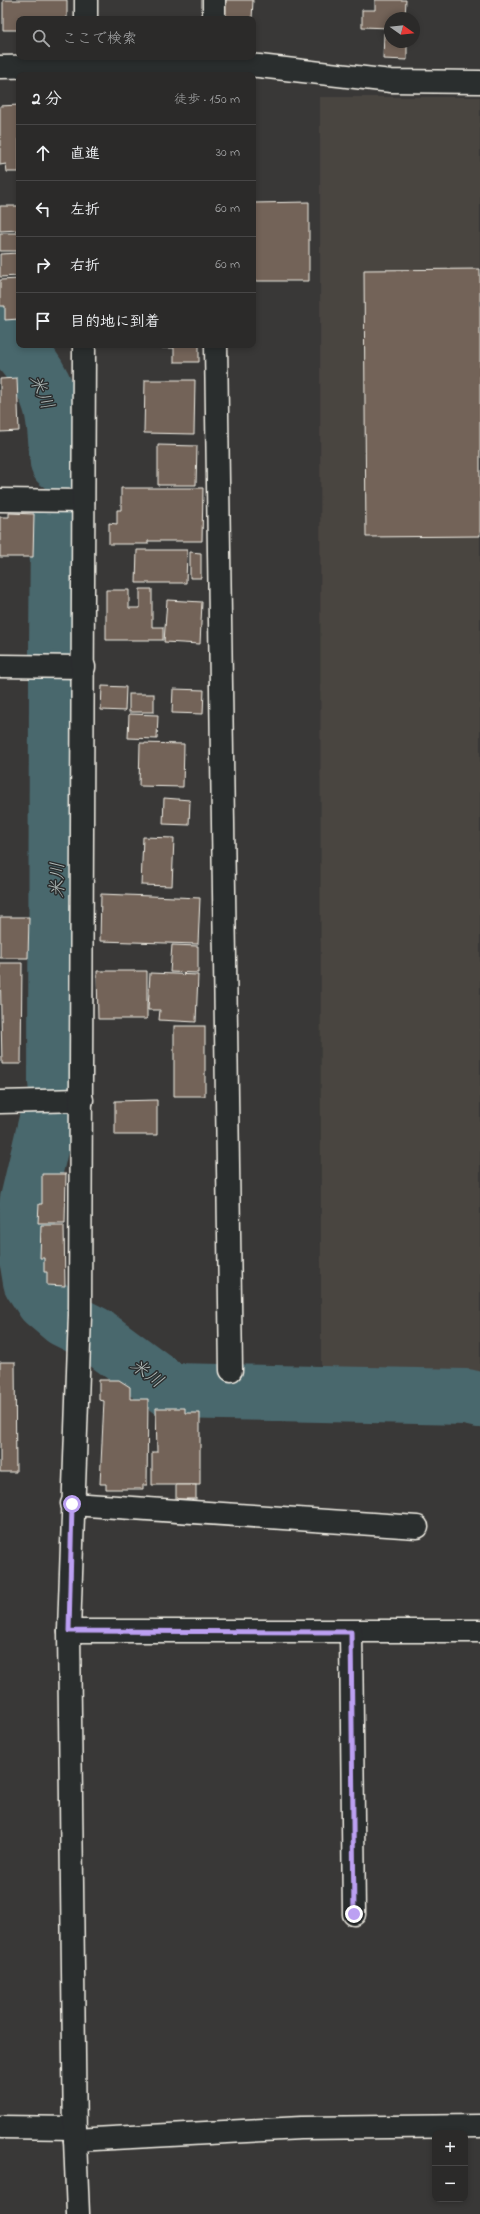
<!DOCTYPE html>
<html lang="ja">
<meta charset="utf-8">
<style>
:root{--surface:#2b2a29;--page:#373635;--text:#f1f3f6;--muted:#a6a7a8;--line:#474646}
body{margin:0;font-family:"Indie Flower","Klee One",sans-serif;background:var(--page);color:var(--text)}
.controls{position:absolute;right:12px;bottom:12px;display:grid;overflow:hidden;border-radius:8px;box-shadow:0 2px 6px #0003}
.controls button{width:36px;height:36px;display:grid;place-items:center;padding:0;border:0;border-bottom:1px solid var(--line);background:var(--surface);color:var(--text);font:20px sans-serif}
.compass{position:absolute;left:384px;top:12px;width:36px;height:36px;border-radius:50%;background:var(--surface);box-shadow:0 2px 6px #0003;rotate:105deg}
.stop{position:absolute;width:12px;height:12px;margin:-9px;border:3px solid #bca0f2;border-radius:50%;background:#fff}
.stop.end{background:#bca0f2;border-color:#fff;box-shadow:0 1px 4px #0008}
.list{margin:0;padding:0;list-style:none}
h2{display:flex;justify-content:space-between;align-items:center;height:52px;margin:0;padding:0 16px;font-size:17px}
h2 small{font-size:13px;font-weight:400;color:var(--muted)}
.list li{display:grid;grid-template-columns:26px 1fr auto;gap:12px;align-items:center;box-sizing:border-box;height:56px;padding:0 16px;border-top:1px solid var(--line)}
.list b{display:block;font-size:15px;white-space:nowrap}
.list em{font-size:13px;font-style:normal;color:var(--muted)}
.icon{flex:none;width:22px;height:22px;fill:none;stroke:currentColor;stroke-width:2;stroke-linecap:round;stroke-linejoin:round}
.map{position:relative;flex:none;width:480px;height:2214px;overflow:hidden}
.search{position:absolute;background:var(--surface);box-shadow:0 2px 6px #0003;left:16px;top:16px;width:240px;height:44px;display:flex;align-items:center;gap:10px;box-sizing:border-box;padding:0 14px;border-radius:8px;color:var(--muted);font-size:15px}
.panel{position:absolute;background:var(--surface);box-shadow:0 2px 6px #0003;left:16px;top:72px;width:240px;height:276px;border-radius:8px}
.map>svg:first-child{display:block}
.built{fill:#4a4541}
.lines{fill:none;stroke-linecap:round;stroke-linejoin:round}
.river{stroke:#4a676d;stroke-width:56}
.building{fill:#736459;stroke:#f4f1e8}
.street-casing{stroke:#f4f1e8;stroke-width:25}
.secondary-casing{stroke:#f4f1e8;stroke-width:25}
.street{stroke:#2a2d2e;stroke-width:22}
.secondary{stroke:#2a2d2e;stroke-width:22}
.route{stroke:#bca0f2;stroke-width:5}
.labels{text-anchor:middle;stroke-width:3;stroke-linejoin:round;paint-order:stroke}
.water-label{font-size:18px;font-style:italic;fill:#b0bab7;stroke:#2a2d2e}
</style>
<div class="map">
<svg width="480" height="2214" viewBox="0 0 480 2214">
<rect width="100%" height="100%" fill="#393837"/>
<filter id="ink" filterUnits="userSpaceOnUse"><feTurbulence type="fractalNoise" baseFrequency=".025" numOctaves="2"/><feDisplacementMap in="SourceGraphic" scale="8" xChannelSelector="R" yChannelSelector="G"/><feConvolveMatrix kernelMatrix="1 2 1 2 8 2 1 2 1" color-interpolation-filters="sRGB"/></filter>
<g filter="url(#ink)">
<path class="built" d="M320 97H480V1371L321 1369Z"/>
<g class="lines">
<g class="river">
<path d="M0 333C23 350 43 377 51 405 56 423 56 444 58 463"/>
<path d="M57 652 58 525"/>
<path d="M56 1083 57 678"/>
<path d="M47 1119 27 1204 28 1264 31 1282 44 1302 64 1319 94 1334 171 1391 466 1397 480 1400"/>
</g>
</g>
<g class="building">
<path d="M3 0H67V19H19V30H3Z"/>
<path d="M221 0H253L252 19H221Z"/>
<path d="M375 0H406L405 18H390V28L362 27V10H375Z"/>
<path d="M384 33H390V42H407V60L383 59Z"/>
<path d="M19 105V172H7L6 164 0 165V106Z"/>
<path d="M309 202V281H253V203Z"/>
<path d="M0 206H19V230L0 231Z"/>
<rect x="0" y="233" width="19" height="18"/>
<path d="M19 253V276L0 277V254Z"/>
<path d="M480 269V536L366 537 364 270Z"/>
<path d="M19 279V319L5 320V306H0V280Z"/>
<path d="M162 345H199V362H174V348H162Z"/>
<path d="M17 378 19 431 0 432V379Z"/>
<path d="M145 380H195L194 434 144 433Z"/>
<path d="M158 445 197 446 196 485H158Z"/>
<path d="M121 488H203L202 541H148V544H109V523L117 524V510H121Z"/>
<path d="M9 513 34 514 33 557H0V517H9Z"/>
<path d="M137 550H187L186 583H136Z"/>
<path d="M190 552 201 553V578H190Z"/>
<path d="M140 589H152V627H163V640H106V590H129V608H140Z"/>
<path d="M167 600 202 602 200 644 164 642Z"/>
<path d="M102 686 126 687 125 711 101 710Z"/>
<path d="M173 689 204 690 203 714 172 713Z"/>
<rect x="129" y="694" width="25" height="18"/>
<path d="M129 714 158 715 157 739 128 738Z"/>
<path d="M140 743 184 744 183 787 139 786Z"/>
<path d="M164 798 190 800 189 825 163 824Z"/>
<path d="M143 837 174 838 172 886 141 885Z"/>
<path d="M101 894 200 898 198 944 100 941Z"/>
<path d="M0 917H29L28 958H0Z"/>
<path d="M172 945 198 946V973L170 972Z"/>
<path d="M0 963H22L21 1064H2Z"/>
<path d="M97 971H147V1019H98Z"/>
<path d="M150 973 198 975 196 1022 159 1020 160 1010H148Z"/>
<rect x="174" y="1026" width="31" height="70"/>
<path d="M157 1100V1135H115V1101Z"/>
<path d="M42 1174H66L65 1223H38L39 1204H42Z"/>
<path d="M41 1225H64L65 1286 47 1285V1272H44V1258H40Z"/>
<path d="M0 1362H15L16 1472H0Z"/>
<path d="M99 1380H119L130 1387V1399H148L147 1485H143V1489H106V1484H100L104 1401 99 1400Z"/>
<path d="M156 1408H185V1413H200V1485H152V1452H157Z"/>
<rect x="176" y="1485" width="20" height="14"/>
</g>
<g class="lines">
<defs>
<g id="street">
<path d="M86 19V0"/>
<path d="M214 19V0"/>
<path d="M216 345 231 1370"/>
<path d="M0 500 83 501"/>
<path d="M0 666 84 667"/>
<path d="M0 1102 82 1100"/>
<path d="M72 1504 417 1527"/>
<path d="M69 1631H480"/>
<path d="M351 1632 354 1914"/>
<path d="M0 2127 75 2128"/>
<path d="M75 2140 301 2128 480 2126"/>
<path d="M78 2214 75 2140 69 1631 80 1315 84 345"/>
</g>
<path id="secondary" d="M0 67 212 63 259 66 391 81 480 82"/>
</defs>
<use href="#street" class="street-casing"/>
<use href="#secondary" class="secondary-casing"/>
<use href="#street" class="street"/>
<use href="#secondary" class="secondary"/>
</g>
</g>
<g class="lines" filter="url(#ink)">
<path class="route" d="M72 1504 69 1631 351 1632 354 1914"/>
</g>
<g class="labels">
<g class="water-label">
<text transform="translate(42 392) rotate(67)" y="6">米川</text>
<text transform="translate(57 880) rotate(-90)" y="6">米川</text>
<text transform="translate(147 1373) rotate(36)" y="6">米川</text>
</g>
</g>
</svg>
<div class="controls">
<button>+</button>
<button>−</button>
</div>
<svg class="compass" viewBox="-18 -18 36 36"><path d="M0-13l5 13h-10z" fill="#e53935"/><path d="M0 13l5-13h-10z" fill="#a6a7a8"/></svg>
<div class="stop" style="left:72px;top:1504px"></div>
<div class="stop end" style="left:354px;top:1914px"></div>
<div class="search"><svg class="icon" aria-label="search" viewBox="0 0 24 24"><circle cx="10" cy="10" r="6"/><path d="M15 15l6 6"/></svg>ここで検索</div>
<section class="panel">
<h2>2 分<small>徒歩 · 150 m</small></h2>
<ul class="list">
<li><svg class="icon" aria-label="ahead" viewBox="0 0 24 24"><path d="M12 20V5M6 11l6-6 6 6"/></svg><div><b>直進</b></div><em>30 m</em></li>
<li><svg class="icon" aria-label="left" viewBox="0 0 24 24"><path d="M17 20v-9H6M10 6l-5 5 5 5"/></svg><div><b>左折</b></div><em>60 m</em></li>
<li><svg class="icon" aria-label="right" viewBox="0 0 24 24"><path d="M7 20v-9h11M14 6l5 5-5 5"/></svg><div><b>右折</b></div><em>60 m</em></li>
<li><svg class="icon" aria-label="arrive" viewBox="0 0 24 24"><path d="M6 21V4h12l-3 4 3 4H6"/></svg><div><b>目的地に到着</b></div></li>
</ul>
</section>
</div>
